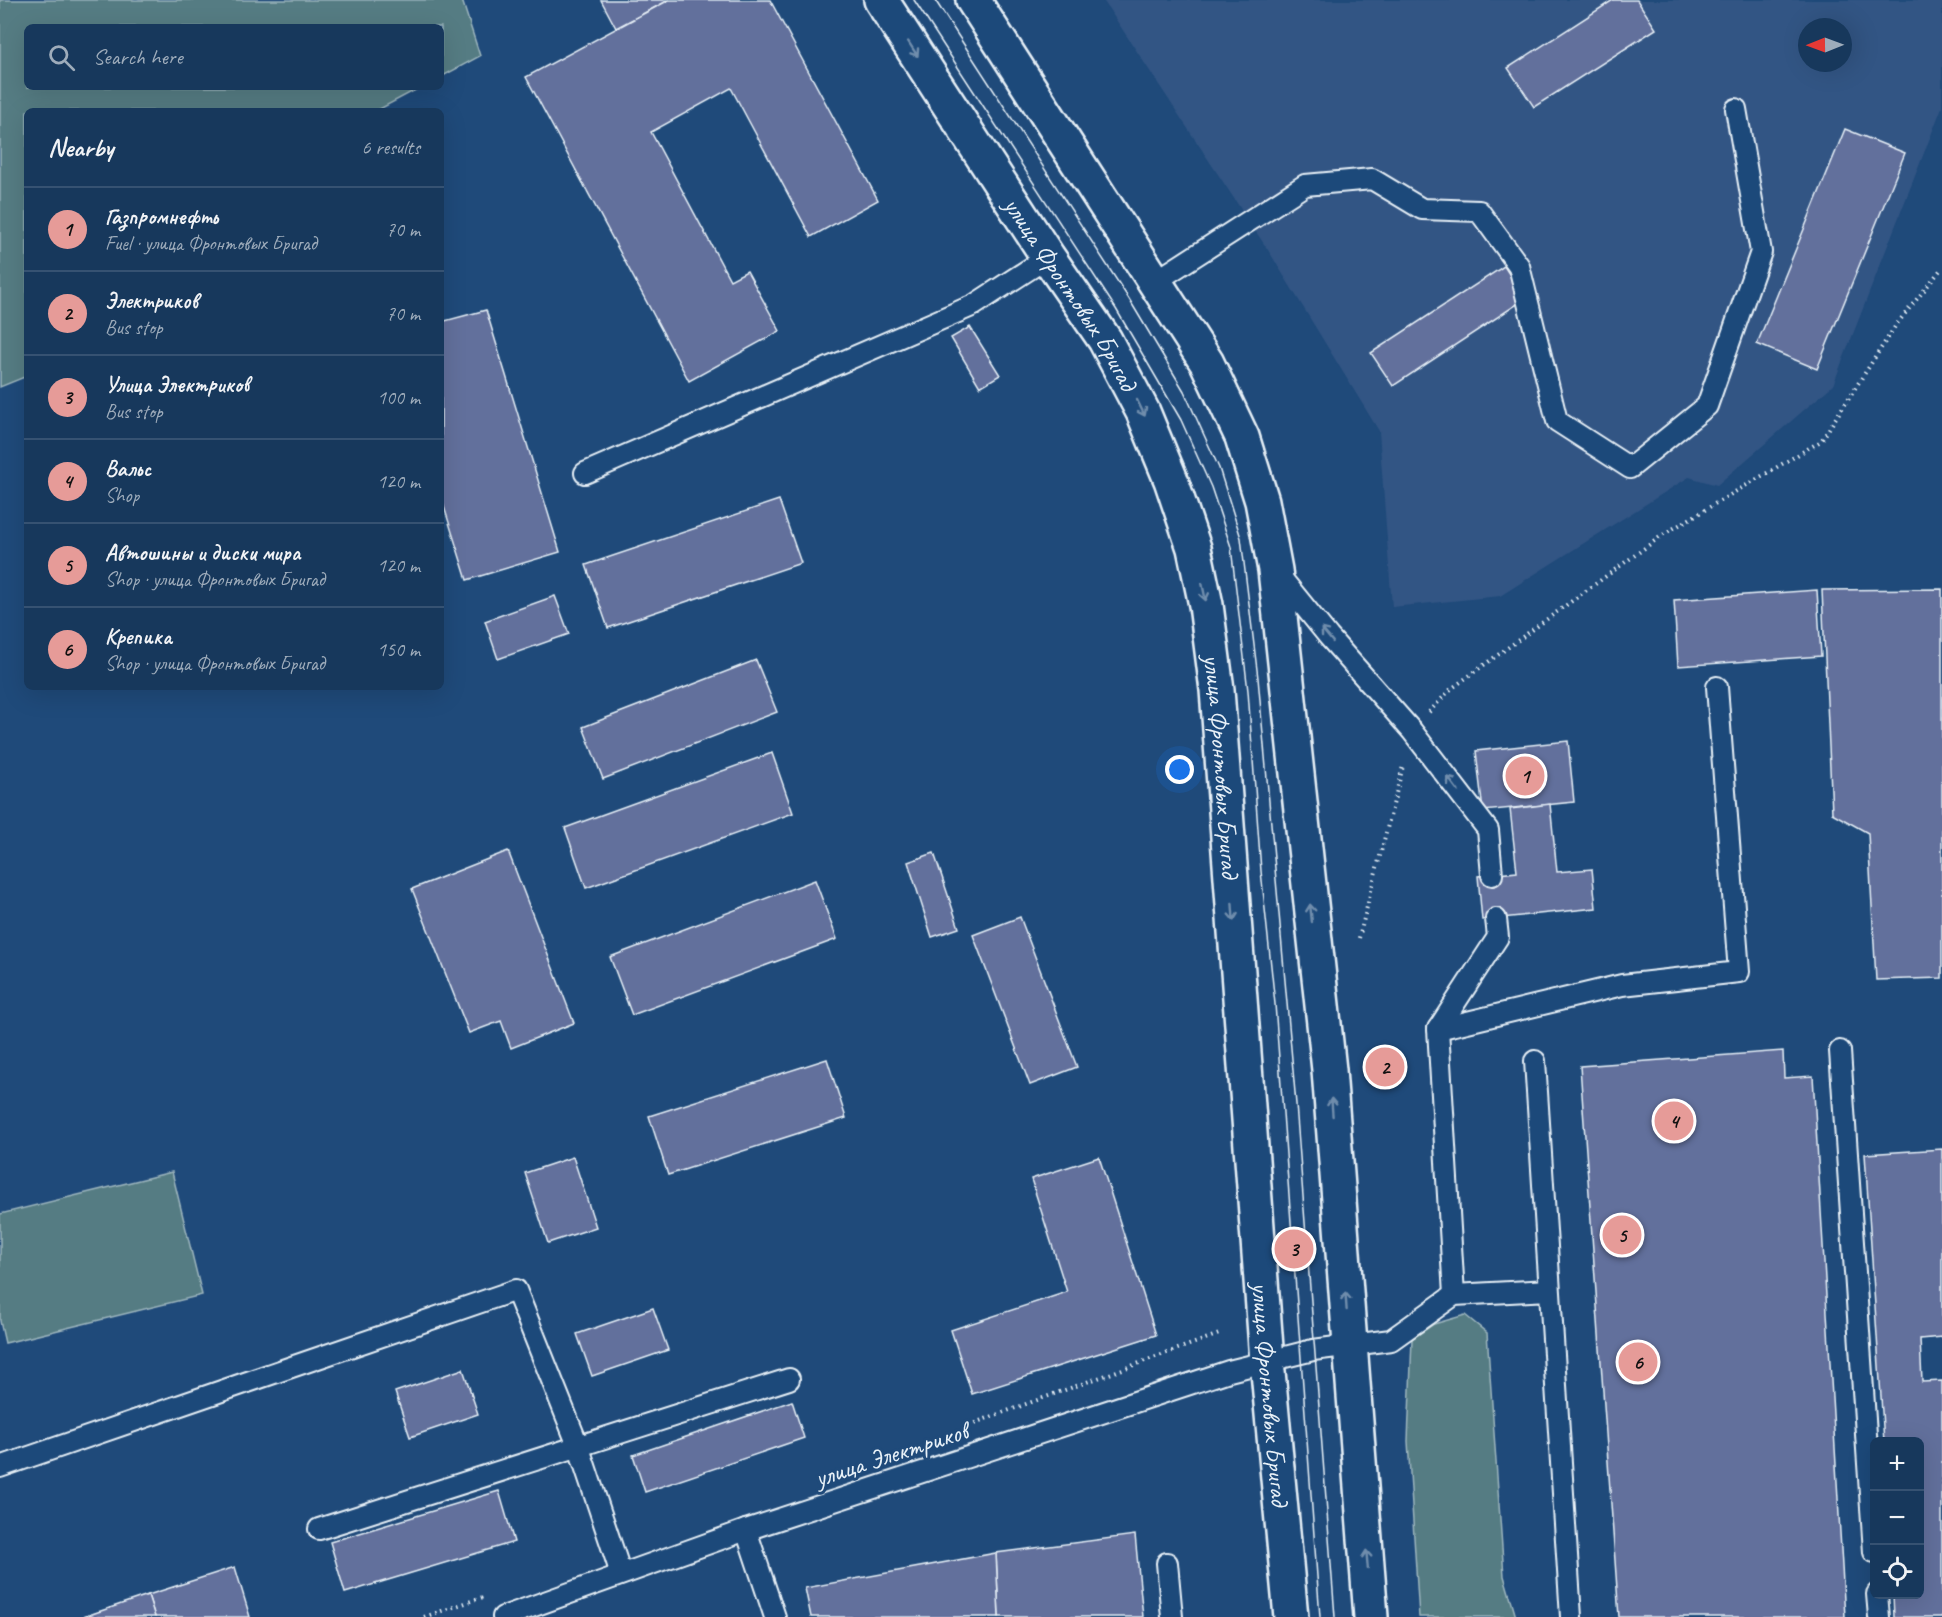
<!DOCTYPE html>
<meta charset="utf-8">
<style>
:root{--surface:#17385c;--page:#203f62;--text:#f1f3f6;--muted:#9eacbb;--line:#365272;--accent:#e69b98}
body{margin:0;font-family:Caveat,sans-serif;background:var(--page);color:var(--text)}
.controls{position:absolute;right:18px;bottom:18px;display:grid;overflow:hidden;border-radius:9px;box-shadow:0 6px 24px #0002}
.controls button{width:54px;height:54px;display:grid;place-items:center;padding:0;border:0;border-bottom:2px solid var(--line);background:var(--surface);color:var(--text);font:30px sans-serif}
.compass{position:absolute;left:1798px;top:18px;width:54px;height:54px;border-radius:50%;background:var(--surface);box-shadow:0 6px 24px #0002;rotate:269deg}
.you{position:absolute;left:1180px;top:770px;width:21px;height:21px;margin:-15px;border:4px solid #fff;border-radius:50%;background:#1a73e8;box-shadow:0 0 0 9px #1a73e833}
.badge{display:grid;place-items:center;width:39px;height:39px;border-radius:50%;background:var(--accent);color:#111;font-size:20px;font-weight:700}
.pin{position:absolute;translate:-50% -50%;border:3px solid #fff;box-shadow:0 2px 6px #0006}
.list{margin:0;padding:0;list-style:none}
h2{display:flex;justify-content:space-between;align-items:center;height:78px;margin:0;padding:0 24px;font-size:26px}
h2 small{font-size:20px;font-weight:400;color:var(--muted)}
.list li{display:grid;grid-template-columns:39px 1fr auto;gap:18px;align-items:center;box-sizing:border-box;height:84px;padding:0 24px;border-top:2px solid var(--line)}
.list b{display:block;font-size:22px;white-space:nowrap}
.list p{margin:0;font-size:20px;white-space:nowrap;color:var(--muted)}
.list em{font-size:20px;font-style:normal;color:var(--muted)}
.icon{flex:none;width:33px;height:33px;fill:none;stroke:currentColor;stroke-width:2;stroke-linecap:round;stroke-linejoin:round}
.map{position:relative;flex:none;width:1942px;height:1617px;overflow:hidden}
.search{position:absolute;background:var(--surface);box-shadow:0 6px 24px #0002;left:24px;top:24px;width:420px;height:66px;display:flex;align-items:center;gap:15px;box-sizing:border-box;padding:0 21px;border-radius:9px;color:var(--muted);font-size:22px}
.panel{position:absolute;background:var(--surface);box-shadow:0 6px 24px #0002;left:24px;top:108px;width:420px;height:582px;border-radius:9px}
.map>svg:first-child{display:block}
.built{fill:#335584;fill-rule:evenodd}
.green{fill:#547c83;stroke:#9eb6be;stroke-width:1.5}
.building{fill:#626f9c;stroke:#e8f1f8;stroke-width:1.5}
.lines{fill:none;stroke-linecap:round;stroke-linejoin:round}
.lane-casing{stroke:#e8f1f8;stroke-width:24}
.secondary-casing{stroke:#e8f1f8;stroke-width:38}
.path{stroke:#e8f1f8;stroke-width:4;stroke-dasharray:1.5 4.5;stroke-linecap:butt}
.lane{stroke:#1f4a7a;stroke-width:20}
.secondary{stroke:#1f4a7a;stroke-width:33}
.tram{stroke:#e8f1f8;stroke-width:1.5}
.oneway{stroke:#6f8dac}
.labels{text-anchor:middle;stroke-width:6;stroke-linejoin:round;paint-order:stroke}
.street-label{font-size:26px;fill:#e8f1f8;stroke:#1f4a7a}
</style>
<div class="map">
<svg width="1942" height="1617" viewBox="0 0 1942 1617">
<rect width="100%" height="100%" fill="#1f4a7a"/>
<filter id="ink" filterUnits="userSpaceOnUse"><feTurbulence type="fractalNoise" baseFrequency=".0167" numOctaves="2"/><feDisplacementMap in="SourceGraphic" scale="12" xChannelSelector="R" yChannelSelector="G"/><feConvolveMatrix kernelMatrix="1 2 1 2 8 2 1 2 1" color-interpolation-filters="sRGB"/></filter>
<g filter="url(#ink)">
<path class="built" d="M1103 0H1942V107L1833 385 1717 485 1689 477 1500 596 1392 607 1379 431 1270 253ZM1807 27H1843V63H1807Z"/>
<g class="green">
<path d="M0 0H462L480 56 441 77V27H27V87H421L376 111H27V376L0 387Z"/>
<path d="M172 1172 202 1295 5 1343 0 1321V1214Z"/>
<path d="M1465 1315 1487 1333 1504 1576 1516 1617H1419L1408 1441 1412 1339 1434 1324Z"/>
</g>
<g class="building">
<path d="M601 0H669L616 28Z"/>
<path d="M669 0H770L878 200 811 237 731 88 651 132 730 280 747 271 780 331 689 381 526 77Z"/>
<path d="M1613 0H1637L1656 29 1534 107 1508 68Z"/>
<path d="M1845 129 1905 153 1817 369 1757 344Z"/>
<path d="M1504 266 1525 299 1393 386 1371 353Z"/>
<path d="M486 310 560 552 467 580 441 497V322Z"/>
<path d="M970 327 1000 375 980 387 951 338Z"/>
<path d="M779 500 801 563 608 628 586 565Z"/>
<path d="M1942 589V978L1876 980 1868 833 1832 813 1822 590Z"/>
<path d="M1817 590 1821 656 1678 666 1674 600Z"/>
<path d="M555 596 569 634 498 659 485 621Z"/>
<path d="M756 660 777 712 603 779 583 727Z"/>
<path d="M1568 741 1574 802 1483 811 1476 751Z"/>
<path d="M772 753 793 813 586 888 565 828Z"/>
<path d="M1550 804 1557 872 1592 869 1596 908 1482 920 1478 876 1517 872 1510 809Z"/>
<path d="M508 851 574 1023 511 1048 501 1021 469 1033 412 889Z"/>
<path d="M934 853 959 928 932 937 908 862Z"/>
<path d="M815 880 837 939 632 1015 610 957Z"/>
<path d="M1020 917 1077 1067 1030 1085 973 935Z"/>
<path d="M1783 1051 1784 1078 1813 1076 1845 1617H1619L1580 1066Z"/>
<path d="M827 1059 846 1118 668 1175 649 1116Z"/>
<path d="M1942 1149V1337L1920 1339 1922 1382 1942 1381V1617H1894L1893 1594H1920V1442H1884L1865 1154Z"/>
<path d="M573 1157 596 1227 548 1243 525 1173Z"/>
<path d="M1099 1157 1156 1335 972 1394 951 1330 1067 1292 1031 1179Z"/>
<path d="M653 1308 668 1350 592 1376 577 1334Z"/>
<path d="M463 1369 478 1414 410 1437 395 1392Z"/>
<path d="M792 1401 804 1438 645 1492 633 1455Z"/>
<path d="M499 1491 514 1542 345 1593 330 1542Z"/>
<path d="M1135 1535 1143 1617H999L996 1553Z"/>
<path d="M996 1553 999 1617H811L805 1588Z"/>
<path d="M235 1567 250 1617H155L148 1595Z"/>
<path d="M148 1595 155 1617H83Z"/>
</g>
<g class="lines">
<defs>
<g id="lane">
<path d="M1156 281 1305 185 1372 179 1422 209 1479 211 1519 266 1557 421 1630 468 1707 406 1761 252 1736 109"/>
<path d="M585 473 974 305 1048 257"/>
<path d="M1278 574 1329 637 1412 731 1488 830 1492 875"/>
<path d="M1438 1029 1622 985 1739 972 1717 687"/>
<path d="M1840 1051 1874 1552"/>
<path d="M1535 1061 1571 1617"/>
<path d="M1454 1295 1438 1029 1498 937 1496 919"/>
<path d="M0 1467 516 1290 579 1448 621 1574"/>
<path d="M319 1529 789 1379"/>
<path d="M746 1530 775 1617"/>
<path d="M1167 1563 1172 1617"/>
<path d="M1877 1594 1879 1617"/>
<path d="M503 1617 746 1530 1229 1371 1313 1350 1391 1340 1454 1295 1549 1290"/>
</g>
<g id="secondary">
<path id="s1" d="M881 0 1048 257 1105 340 1143 412 1171 480 1194 548 1206 605 1217 690 1267 1361 1291 1617"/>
<path d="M973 0 1207 363 1242 437 1262 501 1275 570 1329 1070 1371 1617"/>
</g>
</defs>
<use href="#lane" class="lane-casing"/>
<use href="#secondary" class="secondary-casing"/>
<g class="path">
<path d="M1429 712 1451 689 1664 534 1821 441 1896 325 1942 268"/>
<path d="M1359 938 1403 766"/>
<path d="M963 1427 1222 1333"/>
<path d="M424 1617 483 1597"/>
</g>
<use href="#lane" class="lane"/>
<use href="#secondary" class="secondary"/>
<g class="tram">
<path d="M914 0 1116 309 1181 420 1211 487 1231 547 1248 691 1261 871 1275 1004 1320 1617"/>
<path d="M935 0 1129 299 1184 391 1219 468 1241 538 1258 678 1296 1104 1335 1617"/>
</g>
</g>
<defs><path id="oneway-shaft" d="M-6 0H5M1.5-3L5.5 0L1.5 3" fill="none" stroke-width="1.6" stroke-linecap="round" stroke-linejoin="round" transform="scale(1.5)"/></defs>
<g class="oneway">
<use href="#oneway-shaft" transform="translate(913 49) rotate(57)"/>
<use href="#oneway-shaft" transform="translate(1141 408) rotate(64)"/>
<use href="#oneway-shaft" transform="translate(1204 592) rotate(78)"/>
<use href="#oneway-shaft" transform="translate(1327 635) rotate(-130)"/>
<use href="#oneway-shaft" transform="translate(1453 784) rotate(-127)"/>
<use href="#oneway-shaft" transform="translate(1233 912) rotate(86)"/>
<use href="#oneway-shaft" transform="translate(1311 913) rotate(-96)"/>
<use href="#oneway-shaft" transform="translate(1332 1107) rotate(-94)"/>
<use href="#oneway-shaft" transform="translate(1346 1301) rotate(-94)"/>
<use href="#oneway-shaft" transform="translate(1367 1559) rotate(-95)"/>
</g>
</g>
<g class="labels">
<g class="street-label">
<text dy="9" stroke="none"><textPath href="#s1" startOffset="350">улица Фронтовых Бригад</textPath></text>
<text dy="9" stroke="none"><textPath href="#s1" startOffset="854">улица Фронтовых Бригад</textPath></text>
<text dy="9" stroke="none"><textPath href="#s1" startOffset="1484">улица Фронтовых Бригад</textPath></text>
<text transform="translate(891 1454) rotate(-18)" y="9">улица Электриков</text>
</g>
</g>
</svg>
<div class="controls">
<button>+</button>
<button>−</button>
<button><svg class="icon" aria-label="locate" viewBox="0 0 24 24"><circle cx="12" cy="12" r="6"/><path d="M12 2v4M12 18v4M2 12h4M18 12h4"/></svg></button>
</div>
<svg class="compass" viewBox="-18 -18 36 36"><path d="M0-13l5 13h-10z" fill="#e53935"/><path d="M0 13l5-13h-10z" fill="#9eacbb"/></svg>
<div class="you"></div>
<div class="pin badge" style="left:1525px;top:776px">1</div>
<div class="pin badge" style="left:1385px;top:1067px">2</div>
<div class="pin badge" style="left:1294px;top:1249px">3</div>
<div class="pin badge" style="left:1674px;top:1121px">4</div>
<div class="pin badge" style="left:1622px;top:1235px">5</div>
<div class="pin badge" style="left:1638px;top:1362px">6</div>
<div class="search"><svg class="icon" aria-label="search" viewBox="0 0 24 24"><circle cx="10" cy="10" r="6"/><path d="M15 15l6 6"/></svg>Search here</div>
<section class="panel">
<h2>Nearby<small>6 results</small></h2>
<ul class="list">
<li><span class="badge">1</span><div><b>Газпромнефть</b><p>Fuel · улица Фронтовых Бригад</p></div><em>70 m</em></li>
<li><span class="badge">2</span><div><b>Электриков</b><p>Bus stop</p></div><em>70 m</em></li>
<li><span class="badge">3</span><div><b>Улица Электриков</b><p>Bus stop</p></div><em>100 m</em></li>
<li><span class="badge">4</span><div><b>Вальс</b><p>Shop</p></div><em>120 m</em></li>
<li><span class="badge">5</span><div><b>Автошины и диски мира</b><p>Shop · улица Фронтовых Бригад</p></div><em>120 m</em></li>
<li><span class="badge">6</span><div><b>Крепика</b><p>Shop · улица Фронтовых Бригад</p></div><em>150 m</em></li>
</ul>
</section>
</div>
